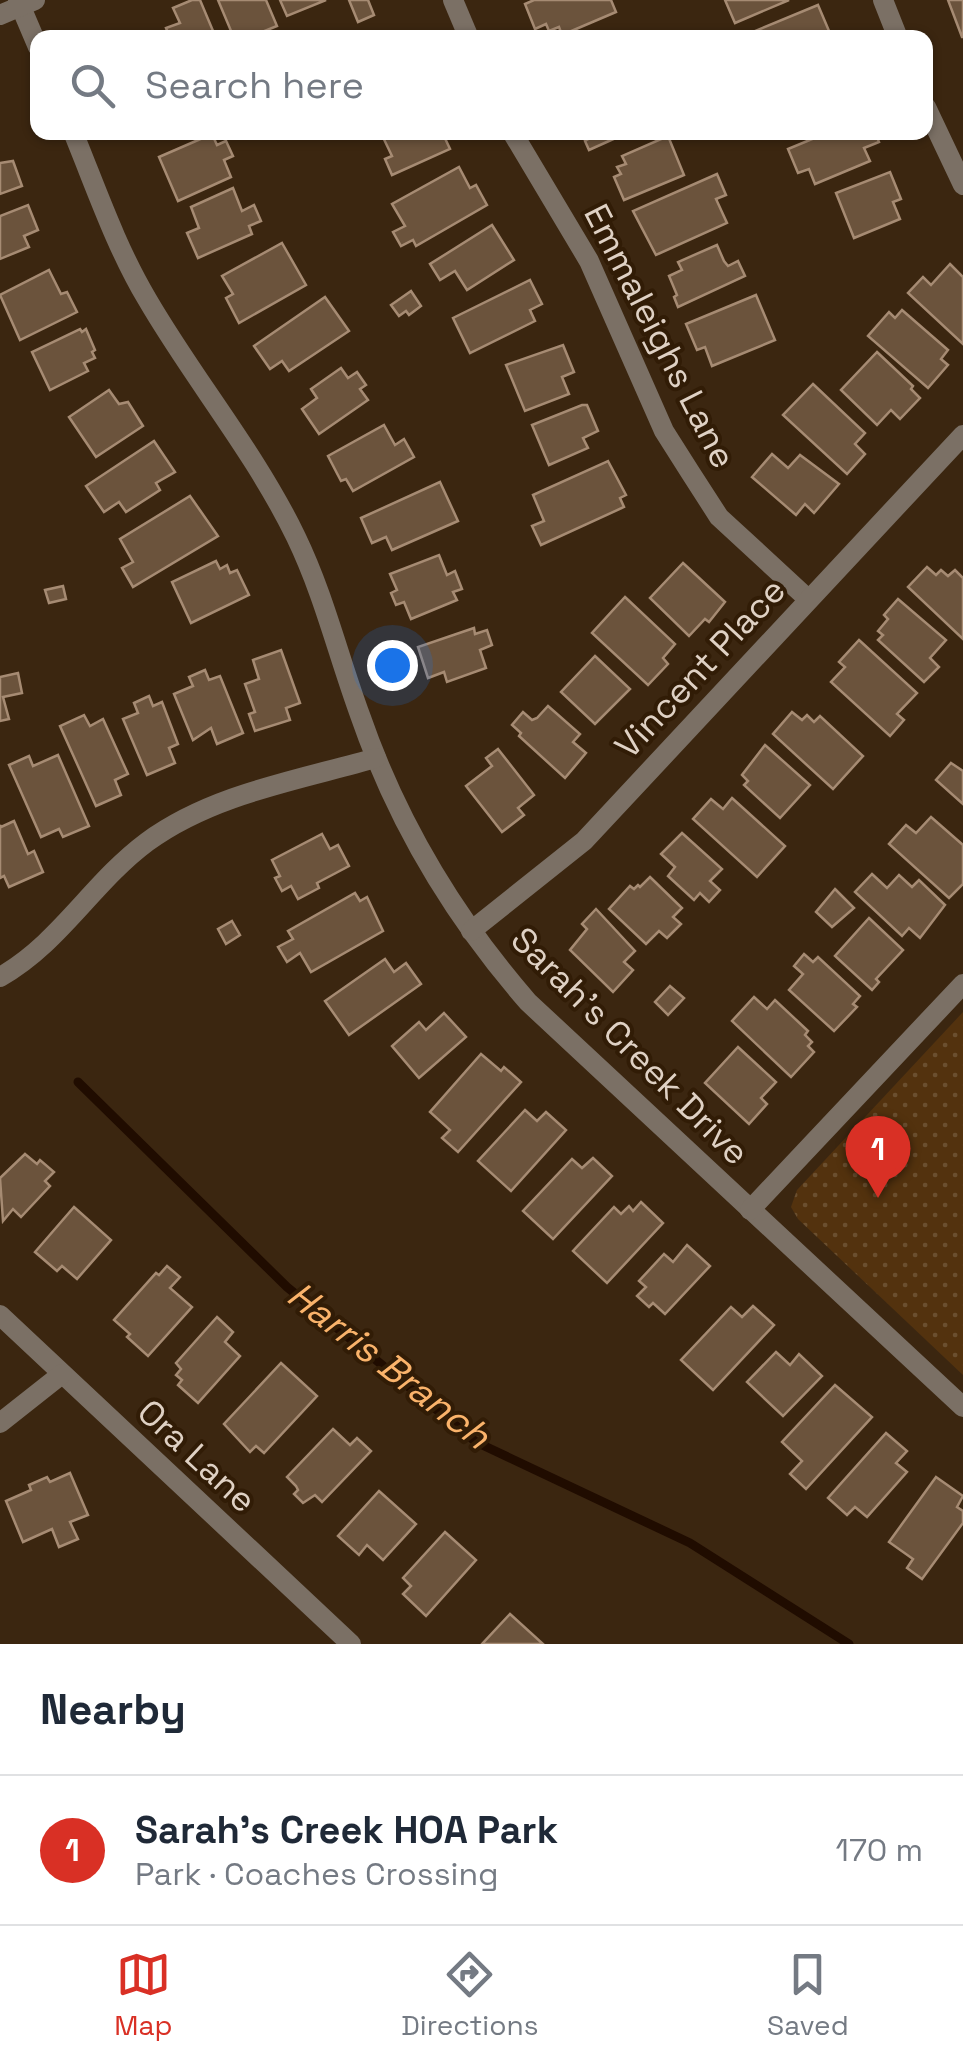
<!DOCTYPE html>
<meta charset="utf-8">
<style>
:root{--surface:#fff;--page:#f2f2f3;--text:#1f2937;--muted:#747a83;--line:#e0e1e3;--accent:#d93025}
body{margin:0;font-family:"Space Grotesk",sans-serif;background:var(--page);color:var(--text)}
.you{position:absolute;left:392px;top:665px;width:35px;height:35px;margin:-25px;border:8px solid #fff;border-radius:50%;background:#1a73e8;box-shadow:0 0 0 15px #1a73e833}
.badge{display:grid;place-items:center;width:65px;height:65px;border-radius:50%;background:var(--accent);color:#fff;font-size:32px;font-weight:700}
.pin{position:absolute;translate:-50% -82px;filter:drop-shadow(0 2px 5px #0008)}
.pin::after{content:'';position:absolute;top:52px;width:35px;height:30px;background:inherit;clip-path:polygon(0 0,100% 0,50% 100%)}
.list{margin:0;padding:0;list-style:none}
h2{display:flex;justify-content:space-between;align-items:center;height:130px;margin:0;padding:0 40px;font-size:42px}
h2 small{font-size:32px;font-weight:400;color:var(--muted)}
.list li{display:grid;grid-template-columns:65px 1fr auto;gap:30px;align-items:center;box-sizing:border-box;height:150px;padding:0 40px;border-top:2px solid var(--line)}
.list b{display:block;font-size:38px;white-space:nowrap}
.list p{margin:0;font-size:32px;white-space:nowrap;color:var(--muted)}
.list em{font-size:32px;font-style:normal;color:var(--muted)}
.icon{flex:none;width:55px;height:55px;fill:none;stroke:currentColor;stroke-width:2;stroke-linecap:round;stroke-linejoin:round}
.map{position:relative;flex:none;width:963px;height:1644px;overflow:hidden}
.search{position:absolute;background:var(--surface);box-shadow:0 2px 8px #0004;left:30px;right:30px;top:30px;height:110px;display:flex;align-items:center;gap:25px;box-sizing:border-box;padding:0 35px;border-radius:20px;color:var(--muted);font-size:38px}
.sheet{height:280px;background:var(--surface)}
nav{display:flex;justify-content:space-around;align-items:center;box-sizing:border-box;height:140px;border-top:2px solid var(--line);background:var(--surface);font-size:28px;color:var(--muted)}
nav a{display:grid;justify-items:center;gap:5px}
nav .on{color:var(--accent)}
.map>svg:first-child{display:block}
.park{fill:url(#park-dots)}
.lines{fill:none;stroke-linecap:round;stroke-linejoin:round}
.stream{stroke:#200c00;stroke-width:9}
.building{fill:#6b533c;stroke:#a68b73;stroke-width:2.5}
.minor{stroke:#7b7065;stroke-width:20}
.labels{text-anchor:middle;stroke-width:8;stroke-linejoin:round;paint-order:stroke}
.street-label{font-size:35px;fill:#dfd1c4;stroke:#311c06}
.water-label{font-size:38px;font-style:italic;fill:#fab36b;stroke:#311c06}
</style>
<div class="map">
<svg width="963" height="1644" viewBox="0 0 963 1644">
<defs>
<pattern id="park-dots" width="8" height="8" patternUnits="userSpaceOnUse" patternTransform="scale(2.5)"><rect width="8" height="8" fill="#53320e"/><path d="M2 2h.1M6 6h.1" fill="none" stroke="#6b4f2f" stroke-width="1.8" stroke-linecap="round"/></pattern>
</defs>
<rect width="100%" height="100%" fill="#3b2610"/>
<path class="park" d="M963 1012V1375L798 1219 791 1207 797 1190Z"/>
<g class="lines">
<path class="stream" d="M78 1082 287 1287 476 1442 690 1543 849 1644"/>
</g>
<g class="building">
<path d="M192 0H200L216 38H170L166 28 180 23 173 8Z"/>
<path d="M218 0H266L277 26 257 34 258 38H234Z"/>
<path d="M280 0H326L287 16Z"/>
<path d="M349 0H368L374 15 358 22Z"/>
<path d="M534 0H611L616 12 562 35 559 27 549 31 546 24 535 29 525 4Z"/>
<path d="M725 0H789L735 23Z"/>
<path d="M948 0H963V37H962Z"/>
<path d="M818 5 832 38H743V36Z"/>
<path d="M442 132 450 149 392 175 385 159 392 156 381 133Z"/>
<path d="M587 132H629L589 150 585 141 590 138Z"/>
<path d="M829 132H875L879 142 864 148 870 161 815 184 809 169 798 173 788 149Z"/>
<path d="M212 134 217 145 226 141 233 156 224 160 231 177 178 201 159 157Z"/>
<path d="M668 136 684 175 624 200 614 177 621 174 617 167 626 164 622 156Z"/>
<path d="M13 161 22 186 0 194V163Z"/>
<path d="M459 167 470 188 476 185 487 205 416 246 413 240 401 246 393 232 405 226 392 204Z"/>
<path d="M890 172 901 199 893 202 900 219 854 238 836 193Z"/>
<path d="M717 174 726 195 716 199 727 223 656 255 633 211Z"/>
<path d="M233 188 242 211 254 205 261 221 249 226 252 234 198 258 187 233 199 228 191 207Z"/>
<path d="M28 205 38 230 24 236 29 247 0 259V216Z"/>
<path d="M492 225 514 260 467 290 455 271 440 280 430 264Z"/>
<path d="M282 243 306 285 239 323 226 298 233 294 222 276Z"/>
<path d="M717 245 724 261 728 266 738 261 745 276 678 307 674 297 677 295 669 276 682 270 678 262Z"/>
<path d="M950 264 963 277V344L908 293 923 277 931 285Z"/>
<path d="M49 270 61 294 67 292 77 312 20 340 0 295Z"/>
<path d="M530 280 542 304 530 310 535 321 470 353 453 318Z"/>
<path d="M411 291 421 306 409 315 406 311 399 316 391 305Z"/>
<path d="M756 295 775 340 712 366 705 347 697 350 686 324Z"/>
<path d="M325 297 349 331 289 371 282 361 270 369 254 346Z"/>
<path d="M902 310 948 350 941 359 948 365 928 388 868 336 889 312 895 318Z"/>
<path d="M80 329 82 332 86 329 95 350 92 352 95 358 84 363 88 371 50 390 32 352Z"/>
<path d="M563 345 574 372 562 377 569 394 525 411 506 365Z"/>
<path d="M877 352 913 386 911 389 920 398 900 419 891 410 877 425 841 390Z"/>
<path d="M341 368 348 378 357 372 366 385 360 389 368 400 319 434 302 409 317 398 311 389Z"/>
<path d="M813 384 865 433 855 444 865 454 847 474 783 415Z"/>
<path d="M109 390 119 404 128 402 143 426 96 457 69 417Z"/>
<path d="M582 405H587L598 431 583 438 588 448 549 465 532 425Z"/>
<path d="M384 425 395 445 404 439 414 457 353 491 346 479 341 481 328 456Z"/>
<path d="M154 441 175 472 156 483 160 490 126 512 119 502 104 512 86 486Z"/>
<path d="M772 454 788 468 800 455 839 484 814 513 805 504 796 515 752 477Z"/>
<path d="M608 461 626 495 620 498 624 507 541 545 532 526 544 521 533 495Z"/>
<path d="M440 482 458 521 392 550 386 537 372 543 361 518Z"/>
<path d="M190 496 218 536 133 587 122 568 133 562 120 539Z"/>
<path d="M439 555 447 575 455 571 462 589 453 592 457 600 411 619 404 602 396 605 391 593 397 590 390 574Z"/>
<path d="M216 561 220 569 227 565 230 573 237 570 249 595 191 623 172 582Z"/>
<path d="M683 563 725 602 709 622 705 619 689 636 650 598Z"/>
<path d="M927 567 936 575 941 570 948 576 955 570 963 578V639L908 587Z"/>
<path d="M63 586 66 599 49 603 45 590Z"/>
<path d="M625 597 675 644 663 658 668 664 648 685 592 633Z"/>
<path d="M898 599 946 640 930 658 939 667 924 682 878 640 883 635 878 631 888 619 884 615Z"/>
<path d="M474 628 475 634 487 630 492 645 480 650 486 668 447 682 444 672 428 678 418 647Z"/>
<path d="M859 640 917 693 897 714 904 720 890 736 831 682 845 667 839 662Z"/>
<path d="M281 650 300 703 286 708 290 720 255 731 249 714 255 712 245 684 259 679 253 660Z"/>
<path d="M595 656 630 689 595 724 561 692Z"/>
<path d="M205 670 209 680 220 676 243 733 217 744 211 728 193 740 174 694 193 686 189 677Z"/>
<path d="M18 673 22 693 3 697 9 719 0 721V677Z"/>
<path d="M149 696 153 706 162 702 178 744 169 748 175 763 147 775 123 719 138 713 134 703Z"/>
<path d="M548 706 580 734 573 742 586 753 565 778 519 736 521 733 512 725 523 712 532 720 537 718Z"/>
<path d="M792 712 802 720 807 715 814 722 820 716 863 756 833 789 773 734Z"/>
<path d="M84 715 90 726 103 719 128 774 115 780 121 795 96 806 60 726Z"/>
<path d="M765 745 810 785 780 818 744 785 748 781 742 775Z"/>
<path d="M498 749 534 795 518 808 524 815 502 832 466 786 492 766 486 758Z"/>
<path d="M58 755 89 826 63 837 59 829 41 837 9 765 29 756 33 766Z"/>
<path d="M951 763 963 771V804L936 780Z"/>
<path d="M732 798 785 846 757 877 693 819 711 799 723 809Z"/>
<path d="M931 817 963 845V884L949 898 889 844 906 825 916 833Z"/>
<path d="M14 821 28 854 34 851 43 872 9 887 4 876 0 878V825L1 827Z"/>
<path d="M682 833 722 869 710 881 720 890 709 902 700 893 694 900 668 876 675 867 661 854Z"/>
<path d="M322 834 330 849 338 845 349 866 317 883 319 888 298 899 291 886 282 891 275 878 280 876 272 860Z"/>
<path d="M872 874 887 888 899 875 912 887 919 880 945 905 920 938 909 928 902 936 855 892Z"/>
<path d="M650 877 682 908 673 917 681 924 667 938 659 931 646 944 609 909 630 886 634 889 638 885 640 887Z"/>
<path d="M835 889 854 908 832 927 816 912Z"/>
<path d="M355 893 360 901 367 897 383 931 311 972 300 953 287 962 278 947 293 939 288 931Z"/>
<path d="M596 909 635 951 624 962 633 970 613 992 570 950 587 929 582 924Z"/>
<path d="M869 918 903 950 876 979 879 982 872 990 835 956Z"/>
<path d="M232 921 240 935 226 944 218 929Z"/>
<path d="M804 954 813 962 818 957 860 996 853 1004 857 1007 834 1031 789 990 803 974 794 966Z"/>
<path d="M385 959 394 972 406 963 421 984 349 1035 325 1001Z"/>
<path d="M670 986 684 998 668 1015 655 1002Z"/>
<path d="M754 997 767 1009 775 1000 808 1031 805 1035 812 1042 808 1046 814 1052 791 1077 732 1021Z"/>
<path d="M444 1013 466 1037 419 1078 392 1046 419 1022 426 1030Z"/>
<path d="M738 1047 776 1082 761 1098 767 1104 749 1124 705 1083Z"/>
<path d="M481 1054 501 1071 504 1067 521 1082 458 1152 442 1138 450 1130 430 1112Z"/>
<path d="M525 1110 537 1121 546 1112 566 1130 511 1191 478 1161Z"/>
<path d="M25 1154 37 1164 40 1160 54 1172 45 1181 50 1186 21 1217 13 1209 3 1221 0 1178Z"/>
<path d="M593 1158 612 1176 553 1239 523 1211 572 1159 582 1168Z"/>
<path d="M641 1202 663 1223 607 1283 573 1251 614 1207 621 1214 629 1206 633 1211Z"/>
<path d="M74 1207 111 1240 77 1279 62 1266 57 1271 35 1252Z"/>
<path d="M687 1245 710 1266 665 1314 653 1303 649 1307 637 1296 646 1287 639 1281 664 1254 673 1262Z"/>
<path d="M167 1266 180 1277 170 1288 192 1307 148 1356 127 1337 130 1334 114 1320 156 1273 159 1275Z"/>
<path d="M753 1306 774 1325 713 1390 681 1360 731 1307 742 1317Z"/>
<path d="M217 1317 233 1332 225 1342 240 1356 198 1403 178 1385 182 1380 176 1375 181 1369 176 1363Z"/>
<path d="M776 1352 790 1365 799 1354 822 1376 783 1416 747 1382Z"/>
<path d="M281 1363 317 1396 264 1453 256 1446 250 1452 224 1424Z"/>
<path d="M835 1385 872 1417 806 1489 790 1474 802 1461 782 1442Z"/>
<path d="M333 1429 350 1445 357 1438 371 1451 322 1502 315 1495 303 1503 294 1494 298 1490 296 1486 287 1477Z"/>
<path d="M886 1433 907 1451 896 1463 907 1472 867 1517 855 1507 847 1515 828 1498Z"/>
<path d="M70 1473 88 1515 70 1522 78 1539 59 1547 52 1529 23 1542 6 1501 31 1490 29 1485 47 1477 50 1482Z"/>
<path d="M936 1477 963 1496 957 1507 963 1511V1523L922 1579 907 1568 913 1559 889 1542Z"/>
<path d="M379 1491 416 1524 383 1560 367 1545 359 1555 338 1536Z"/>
<path d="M445 1532 476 1560 426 1616 403 1594 411 1586 403 1578Z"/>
<path d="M510 1614 543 1644H482Z"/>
</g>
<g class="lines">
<g class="minor">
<path d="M18 0 38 47"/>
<path d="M453 0 469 38"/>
<path d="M883 0 898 38"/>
<path d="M0 15 35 0"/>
<path d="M926 107 963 185"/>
<path d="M73 132C96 188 116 247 147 299 194 380 255 452 296 537 324 595 338 655 360 715 397 822 454 917 528 1002L963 1407"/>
<path d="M512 132 589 261 664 431 690 472 719 517 808 599"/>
<path d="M471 931 584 841 963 435"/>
<path d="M0 977C60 943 92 883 147 842 212 794 299 780 376 758"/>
<path d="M750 1210 963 984"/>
<path d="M0 1315 351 1644"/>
<path d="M0 1423 62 1374"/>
</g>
</g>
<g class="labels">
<g class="street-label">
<text transform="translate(660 336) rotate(63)" y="12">Emmaleighs Lane</text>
<text transform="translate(700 668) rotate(-47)" y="12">Vincent Place</text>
<text transform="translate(630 1046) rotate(45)" y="12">Sarah's Creek Drive</text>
<text transform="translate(197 1456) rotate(43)" y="12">Ora Lane</text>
</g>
<g class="water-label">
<text transform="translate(389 1365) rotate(38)" y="13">Harris Branch</text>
</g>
</g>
</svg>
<div class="you"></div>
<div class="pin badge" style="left:878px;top:1198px">1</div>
<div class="search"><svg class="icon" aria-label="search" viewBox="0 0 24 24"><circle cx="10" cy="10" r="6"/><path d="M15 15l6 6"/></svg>Search here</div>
</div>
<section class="sheet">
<h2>Nearby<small></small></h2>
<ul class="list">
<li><span class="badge">1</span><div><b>Sarah's Creek HOA Park</b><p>Park · Coaches Crossing</p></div><em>170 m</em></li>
</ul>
</section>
<nav>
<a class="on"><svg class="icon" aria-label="map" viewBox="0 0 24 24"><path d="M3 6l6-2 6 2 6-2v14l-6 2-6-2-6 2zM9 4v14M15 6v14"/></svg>Map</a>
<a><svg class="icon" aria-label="directions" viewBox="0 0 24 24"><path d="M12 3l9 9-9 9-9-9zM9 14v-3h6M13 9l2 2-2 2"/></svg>Directions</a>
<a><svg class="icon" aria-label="saved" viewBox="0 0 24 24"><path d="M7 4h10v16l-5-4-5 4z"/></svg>Saved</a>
</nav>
